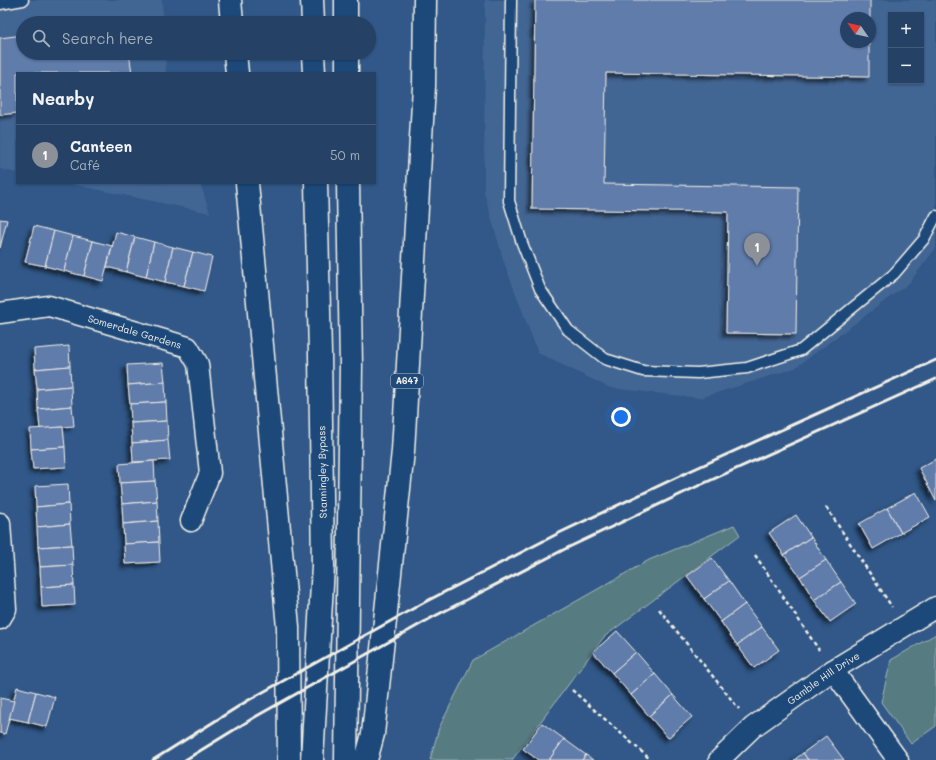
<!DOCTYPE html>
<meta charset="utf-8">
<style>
:root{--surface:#254266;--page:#314d6f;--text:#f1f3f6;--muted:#a3b0bf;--line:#425b7a;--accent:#8c9099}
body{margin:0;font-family:Mali,sans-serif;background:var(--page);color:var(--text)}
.controls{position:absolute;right:12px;top:12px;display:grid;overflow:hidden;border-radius:0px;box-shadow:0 1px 3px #0004}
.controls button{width:36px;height:36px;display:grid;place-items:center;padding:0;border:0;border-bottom:1px solid var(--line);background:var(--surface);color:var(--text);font:20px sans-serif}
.compass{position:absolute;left:840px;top:12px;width:36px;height:36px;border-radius:50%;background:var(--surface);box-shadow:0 1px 3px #0004;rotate:304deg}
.you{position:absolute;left:621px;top:417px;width:14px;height:14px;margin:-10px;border:3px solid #fff;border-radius:50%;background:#1a73e8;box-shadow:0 0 0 6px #1a73e833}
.badge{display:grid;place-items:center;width:26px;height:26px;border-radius:50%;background:var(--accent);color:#fff;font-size:13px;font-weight:700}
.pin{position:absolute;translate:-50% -33px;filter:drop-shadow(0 1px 2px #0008)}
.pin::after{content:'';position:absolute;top:21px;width:14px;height:12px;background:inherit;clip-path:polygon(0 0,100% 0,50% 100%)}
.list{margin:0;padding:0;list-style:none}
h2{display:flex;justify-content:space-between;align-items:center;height:52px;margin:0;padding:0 16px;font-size:17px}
h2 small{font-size:13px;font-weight:400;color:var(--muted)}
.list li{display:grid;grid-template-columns:26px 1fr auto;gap:12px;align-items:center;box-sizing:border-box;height:60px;padding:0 16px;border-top:1px solid var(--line)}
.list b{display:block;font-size:15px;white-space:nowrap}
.list p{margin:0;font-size:13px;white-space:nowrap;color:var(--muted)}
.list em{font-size:13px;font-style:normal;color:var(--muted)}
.icon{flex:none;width:22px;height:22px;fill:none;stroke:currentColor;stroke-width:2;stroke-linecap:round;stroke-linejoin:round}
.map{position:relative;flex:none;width:936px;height:760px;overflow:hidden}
.search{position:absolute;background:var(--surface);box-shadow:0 1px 3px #0004;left:16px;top:16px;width:360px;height:44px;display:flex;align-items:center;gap:10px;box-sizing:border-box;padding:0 14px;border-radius:22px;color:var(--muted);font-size:15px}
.panel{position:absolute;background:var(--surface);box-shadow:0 1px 3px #0004;left:16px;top:72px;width:360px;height:112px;border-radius:0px}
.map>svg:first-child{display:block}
.built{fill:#436694;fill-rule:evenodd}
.grass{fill:#567c82;stroke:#a5b6b5}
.building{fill:#607cab;stroke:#f4f1e8;filter:url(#shadow)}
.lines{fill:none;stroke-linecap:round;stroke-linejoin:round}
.lane-casing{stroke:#f4f1e8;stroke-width:13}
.street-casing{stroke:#f4f1e8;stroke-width:23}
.primary-casing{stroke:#f4f1e8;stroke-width:25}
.path{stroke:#f4f1e8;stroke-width:2.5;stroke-dasharray:4 3;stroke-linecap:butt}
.lane{stroke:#1f4a7a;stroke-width:10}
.street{stroke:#1f4a7a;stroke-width:20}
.primary{stroke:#1f4a7a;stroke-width:22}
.rail{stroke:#f4f1e8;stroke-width:3}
.labels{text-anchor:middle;stroke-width:3.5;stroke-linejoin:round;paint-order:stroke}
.shield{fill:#1f4a7a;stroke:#b4bfc7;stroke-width:1}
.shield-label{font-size:9px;font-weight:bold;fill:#f4f1e8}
.street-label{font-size:10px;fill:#f4f1e8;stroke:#1f4a7a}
</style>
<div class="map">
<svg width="936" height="760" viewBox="0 0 936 760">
<defs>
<filter id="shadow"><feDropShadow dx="-3.5" dy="3.5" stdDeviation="2" flood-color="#0009"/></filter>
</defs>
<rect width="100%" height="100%" fill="#315888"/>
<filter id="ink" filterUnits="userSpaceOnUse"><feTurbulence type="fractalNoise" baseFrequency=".025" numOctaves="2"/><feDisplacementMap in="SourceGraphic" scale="8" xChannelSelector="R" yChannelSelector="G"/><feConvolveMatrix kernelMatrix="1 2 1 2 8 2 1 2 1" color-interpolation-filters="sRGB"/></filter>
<g filter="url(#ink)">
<g class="built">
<path d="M0 0H162L163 23H23V53H165L166 73H17V173L0 169Z"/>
<path d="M485 0H936V248L909 283 795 368 700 398 610 388 538 353 504 262 484 192ZM891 15H921V81H891ZM846 18H870V42H846Z"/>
<path d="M66 183H200L210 213Z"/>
</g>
<g class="grass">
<path d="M734 525 740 535 604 637 512 760H430L439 728 473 660 649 560Z"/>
<path d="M936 634V726L911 744 881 702 891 660Z"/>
</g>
<g class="building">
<path d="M535 0H870V18H846V42H869V77L606 73 604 184 798 187 796 334 726 333 728 212 532 209Z"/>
<path d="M23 35V53H129L132 73H17V113L0 115V38Z"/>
<path d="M0 219 7 220 0 248Z"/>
<path d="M34 226 54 231 45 266 25 262Z"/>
<path d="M54 231 73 236 64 271 45 266Z"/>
<path d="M116 232 135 237 126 272 107 267Z"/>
<path d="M73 236 93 241 84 276 64 271Z"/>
<path d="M135 237 154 242 146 277 126 272Z"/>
<path d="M93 241 112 246 103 281 84 276Z"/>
<path d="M154 242 173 247 165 282 146 277Z"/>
<path d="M173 247 193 252 184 286 165 282Z"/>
<path d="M193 252 212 257 204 291 184 286Z"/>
<path d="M69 346 70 366 35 369 34 349Z"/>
<path d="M163 363 165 382 128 385 127 365Z"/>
<path d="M70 366 71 386 37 389 35 369Z"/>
<path d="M165 382 166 402 130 404 128 385Z"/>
<path d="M71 386 72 406 38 409 37 389Z"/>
<path d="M166 402 167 421 131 423 130 404Z"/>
<path d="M72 406 74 426 40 429 38 409Z"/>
<path d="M167 421 168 440 132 443 131 423Z"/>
<path d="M63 427 65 447 31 449 30 429Z"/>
<path d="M168 440 170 460 133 462 132 443Z"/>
<path d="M65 447 66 467 33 469 31 449Z"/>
<path d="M936 459V501L919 468Z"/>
<path d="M154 461 155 481 120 483 119 464Z"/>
<path d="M155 481 157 501 122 504 120 483Z"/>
<path d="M68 484 69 504 36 507 35 486Z"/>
<path d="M916 492 930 517 901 533 887 508Z"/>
<path d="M157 501 158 521 123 524 122 504Z"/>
<path d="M69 504 70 524 37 527 36 507Z"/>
<path d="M887 508 901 533 873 549 859 524Z"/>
<path d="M796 515 811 537 784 555 769 533Z"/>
<path d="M158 521 159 542 124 544 123 524Z"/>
<path d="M70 524 72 545 38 547 37 527Z"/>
<path d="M811 537 826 560 800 577 784 555Z"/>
<path d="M159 542 160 562 125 564 124 544Z"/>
<path d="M72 545 73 565 40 567 38 547Z"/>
<path d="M712 558 729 581 704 599 687 576Z"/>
<path d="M826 560 841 582 814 600 800 577Z"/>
<path d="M73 565 74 585 41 587 40 567Z"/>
<path d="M729 581 745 604 721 622 704 599Z"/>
<path d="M841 582 856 604 830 622 814 600Z"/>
<path d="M74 585 75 605 42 607 41 587Z"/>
<path d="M745 604 762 627 737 645 721 622Z"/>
<path d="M762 627 779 650 754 668 737 645Z"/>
<path d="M617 631 636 652 612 673 593 652Z"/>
<path d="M636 652 655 674 631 695 612 673Z"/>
<path d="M655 674 673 695 649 716 631 695Z"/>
<path d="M17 687 36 692 28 722 9 718Z"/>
<path d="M36 692 55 697 47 727 28 722Z"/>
<path d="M673 695 692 717 668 738 649 716Z"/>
<path d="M0 698 14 701 5 734 0 733Z"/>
<path d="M542 723 564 739 549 760H538L523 749Z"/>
<path d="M826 736 844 760H808L803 753Z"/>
<path d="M564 739 586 755 582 760H549Z"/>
<path d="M803 753 808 760H794Z"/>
<path d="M586 755 593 760H582Z"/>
</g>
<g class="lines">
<defs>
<g id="lane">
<path d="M511 0 509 201 522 243 540 289 568 330 605 359 643 371 698 373 747 368 801 350 894 274 924 239 936 216"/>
<path d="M0 4 23 0"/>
</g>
<g id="street">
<path id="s1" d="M0 313 49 306 188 347 198 364 210 473 191 521"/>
<path d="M0 523 6 609 0 619"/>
<path d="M833 670 898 760"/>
<path id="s2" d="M719 760 753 727 833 670 936 607"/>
</g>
<g id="primary">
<path d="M230 0 232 23"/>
<path d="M312 0 313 23"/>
<path d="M346 0V23"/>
<path d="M235 53 237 73"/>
<path d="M313 53 314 73"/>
<path d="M347 53V73"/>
<path d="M247 183 288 627 289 760"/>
<path d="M312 760 323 566 320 354 316 183"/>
<path d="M346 760 351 366 348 183"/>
<path d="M366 760 373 734 403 451 424 86 425 0"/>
</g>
</defs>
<use href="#lane" class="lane-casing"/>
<use href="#street" class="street-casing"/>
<use href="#primary" class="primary-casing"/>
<g class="path">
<path d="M826 507 892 607"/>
<path d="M755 555 819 650"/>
<path d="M659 609 739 709"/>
<path d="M572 690 651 760"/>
</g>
<use href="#lane" class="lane"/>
<use href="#street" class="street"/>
<use href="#primary" class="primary"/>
<g class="rail">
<path d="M153 760 247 701 425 602 557 534 690 471 936 360"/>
<path d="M185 760 255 717 433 617 565 549 698 486 936 379"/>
</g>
</g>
</g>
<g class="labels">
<rect class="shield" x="391" y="374" width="32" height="14" rx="3"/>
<g class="shield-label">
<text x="407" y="384">A647</text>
</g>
<g class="street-label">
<text dy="4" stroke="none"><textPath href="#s1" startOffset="139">Somerdale Gardens</textPath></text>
<text transform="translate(322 472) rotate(-91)" y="4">Stanningley Bypass</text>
<text dy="4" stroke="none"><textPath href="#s2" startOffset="133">Gamble Hill Drive</textPath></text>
</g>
</g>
</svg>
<div class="controls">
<button>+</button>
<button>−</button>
</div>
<svg class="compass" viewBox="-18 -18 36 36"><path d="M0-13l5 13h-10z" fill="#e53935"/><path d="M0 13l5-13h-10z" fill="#a3b0bf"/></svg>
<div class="you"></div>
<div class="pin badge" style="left:757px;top:266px">1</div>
<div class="search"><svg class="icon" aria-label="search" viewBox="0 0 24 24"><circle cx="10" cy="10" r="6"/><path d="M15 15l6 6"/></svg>Search here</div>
<section class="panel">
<h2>Nearby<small></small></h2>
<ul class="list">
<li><span class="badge">1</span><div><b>Canteen</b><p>Café</p></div><em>50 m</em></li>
</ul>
</section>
</div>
